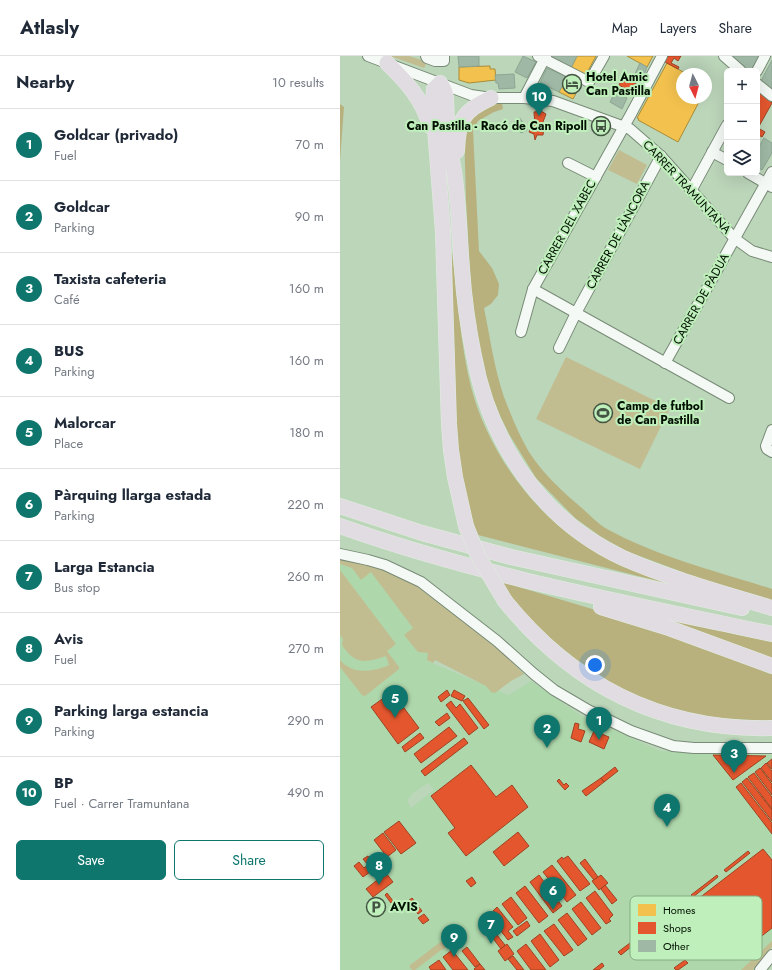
<!DOCTYPE html>
<meta charset="utf-8">
<style>
:root{--surface:#fff;--page:#f6f6f7;--text:#1f2937;--muted:#747a83;--line:#e0e1e3;--accent:#0f766e}
body{margin:0;font-family:Jost,sans-serif;background:var(--page);color:var(--text)}
.controls{position:absolute;right:12px;top:12px;display:grid;overflow:hidden;border-radius:6px;box-shadow:0 4px 16px #0002}
.controls button{width:36px;height:36px;display:grid;place-items:center;padding:0;border:0;border-bottom:1px solid var(--line);background:var(--surface);color:var(--text);font:20px sans-serif}
.compass{position:absolute;left:336px;top:12px;width:36px;height:36px;border-radius:50%;background:var(--surface);box-shadow:0 4px 16px #0002;rotate:174deg}
.you{position:absolute;left:255px;top:609px;width:14px;height:14px;margin:-10px;border:3px solid #fff;border-radius:50%;background:#1a73e8;box-shadow:0 0 0 6px #1a73e833}
.badge{display:grid;place-items:center;width:26px;height:26px;border-radius:50%;background:var(--accent);color:#fff;font-size:13px;font-weight:700}
.pin{position:absolute;translate:-50% -33px;filter:drop-shadow(0 1px 2px #0008)}
.pin::after{content:'';position:absolute;top:21px;width:14px;height:12px;background:inherit;clip-path:polygon(0 0,100% 0,50% 100%)}
.list{margin:0;padding:0;list-style:none}
h2{display:flex;justify-content:space-between;align-items:center;height:52px;margin:0;padding:0 16px;font-size:17px}
h2 small{font-size:13px;font-weight:400;color:var(--muted)}
.list li{display:grid;grid-template-columns:26px 1fr auto;gap:12px;align-items:center;box-sizing:border-box;height:72px;padding:0 16px;border-top:1px solid var(--line)}
.list b{display:block;font-size:15px;white-space:nowrap}
.list p{margin:0;font-size:13px;white-space:nowrap;color:var(--muted)}
.list em{font-size:13px;font-style:normal;color:var(--muted)}
.actions{display:flex;gap:8px;padding:12px 16px}
.actions a{flex:1;padding:9px 0;border:1px solid var(--accent);border-radius:6px;text-align:center;font-size:14px;color:var(--accent)}
.actions .main{background:var(--accent);color:#fff}
.icon{flex:none;width:22px;height:22px;fill:none;stroke:currentColor;stroke-width:2;stroke-linecap:round;stroke-linejoin:round}
.map{position:relative;flex:none;width:432px;height:914px;overflow:hidden}
header{display:flex;align-items:center;gap:24px;box-sizing:border-box;height:56px;padding:0 20px;background:var(--surface);border-bottom:1px solid var(--line)}
header strong{font-size:19px}
nav{display:flex;gap:22px;margin-inline-start:auto;font-size:14px}
main{display:flex}
aside{flex:1;background:var(--surface)}
.map>svg:first-child{display:block}
.built{fill:#aed7ab;fill-rule:evenodd}
.green{fill:#c2bd91}
.forest{fill:#b8b17e}
.homes{fill:#f2c14e;stroke:#aa8c37}
.shops{fill:#e4572e;stroke:#a04221}
.building{fill:#9fb8a5;stroke:#8ca693}
.lines{fill:none;stroke-linecap:round;stroke-linejoin:round}
.minor-casing{stroke:#778b76;stroke-width:12}
.highway-casing{stroke:#e1ede0;stroke-width:16}
.minor{stroke:#f5f9f5;stroke-width:10}
.highway{stroke:#e1dce1;stroke-width:15}
.highway-bridge-casing{stroke:#e1ede0;stroke-width:16;stroke-linecap:butt}
.highway-bridge{stroke:#e1dce1;stroke-width:15}
.labels{text-anchor:middle;stroke-width:4;stroke-linejoin:round;paint-order:stroke}
.poi-label{font-size:12px;font-weight:bold;fill:#021002;stroke:#bfefbb;text-anchor:start}
.street-label{font-size:12px;fill:#021002;stroke:#bfefbb}
.key{fill:#bfefbb;stroke:#86ac84;stroke-width:1}
.key-label{font-size:11px;fill:#021002}
</style>
<header>
<strong>Atlasly</strong>
<nav><a>Map</a><a>Layers</a><a>Share</a></nav>
</header>
<main>
<aside>
<h2>Nearby<small>10 results</small></h2>
<ul class="list">
<li><span class="badge">1</span><div><b>Goldcar (privado)</b><p>Fuel</p></div><em>70 m</em></li>
<li><span class="badge">2</span><div><b>Goldcar</b><p>Parking</p></div><em>90 m</em></li>
<li><span class="badge">3</span><div><b>Taxista cafeteria</b><p>Café</p></div><em>160 m</em></li>
<li><span class="badge">4</span><div><b>BUS</b><p>Parking</p></div><em>160 m</em></li>
<li><span class="badge">5</span><div><b>Malorcar</b><p>Place</p></div><em>180 m</em></li>
<li><span class="badge">6</span><div><b>Pàrquing llarga estada</b><p>Parking</p></div><em>220 m</em></li>
<li><span class="badge">7</span><div><b>Larga Estancia</b><p>Bus stop</p></div><em>260 m</em></li>
<li><span class="badge">8</span><div><b>Avis</b><p>Fuel</p></div><em>270 m</em></li>
<li><span class="badge">9</span><div><b>Parking larga estancia</b><p>Parking</p></div><em>290 m</em></li>
<li><span class="badge">10</span><div><b>BP</b><p>Fuel · Carrer Tramuntana</p></div><em>490 m</em></li>
</ul>
<div class="actions"><a class="main">Save</a><a>Share</a></div>
</aside>
<div class="map">
<svg width="432" height="914" viewBox="0 0 432 914">
<rect width="100%" height="100%" fill="#bcd6ba"/>
<path class="built" d="M0 504 73 529 130 571 87 605 169 639 191 625 240 659 320 695 432 699V886L410 914H0ZM88 727 94 734 71 752 67 744 72 738Z"/>
<g class="green">
<path d="M50 0H69L87 6 84 12Z"/>
<path d="M279 94 307 109 297 128 268 114Z"/>
<path d="M226 301 330 352 300 413 196 363Z"/>
<path d="M0 502 45 513 76 529 82 534 103 550 105 548 173 604 172 606 184 618 171 625 155 637 154 636 152 637 146 630 95 604 93 607 87 604 88 597 78 596 64 579 73 572 31 516 21 524 12 512 0 508Z"/>
<path d="M0 514 56 588 47 595 59 611V613L25 640 22 639 0 611V604C12 619 34 616 49 609L46 600C25 607 15 609 2 589L3 583 0 579Z"/>
<path d="M110 883 116 884 102 894H101L75 914H72L69 910 99 887Z"/>
<path d="M432 885V891L413 914H401Z"/>
</g>
<g class="forest">
<path d="M162 47 163 53 154 56 138 65 133 74 139 195 152 212 159 228 158 239 151 248 144 252C150 281 154 312 164 341 171 359 179 379 189 396 203 418 224 437 243 453 251 460 258 468 267 473 318 501 376 515 432 533V546L377 530 337 514 286 495 260 480 235 462 196 422 169 378 151 341 142 306 132 251 126 144 124 75 136 56 153 48Z"/>
<path d="M0 48 4 51 0 105Z"/>
<path d="M107 197H112C118 241 120 287 131 331 148 397 197 463 256 496 265 500 275 504 284 508 302 515 319 523 337 530L138 479 132 468 116 398Z"/>
<path d="M162 526 329 576 432 617V665L370 662 332 653 282 634 234 602 207 580 179 554Z"/>
<path d="M295 555 432 586V603Z"/>
</g>
<g class="homes">
<path d="M237 0H256L233 43 219 36Z"/>
<path d="M287 0H313L307 11Z"/>
<path d="M327 7 345 17 342 18V22L337 30 342 33V42H357L360 44 338 86 298 64 299 63 297 62Z"/>
<path d="M150 10V13H155L156 24 129 27 119 24V11Z"/>
</g>
<g class="shops">
<path d="M328 0H341L338 5 334 2 331 7 339 11 338 13 325 6Z"/>
<path d="M283 21 298 29 293 37 279 29Z"/>
<path d="M418 34 432 47 418 72 425 76 422 81 417 78Z"/>
<path d="M201 55 206 58 201 71H204L203 79H197L195 84 194 78 189 76 193 68 195 69 194 56Z"/>
<path d="M107 634 110 639 101 646 98 641Z"/>
<path d="M114 634 125 640 122 645 111 640Z"/>
<path d="M52 636 79 672 58 688 31 651Z"/>
<path d="M128 642 149 669 144 673 123 645Z"/>
<path d="M111 645 116 652 120 648 138 672 129 679 106 649Z"/>
<path d="M107 657 110 662 99 670 95 666Z"/>
<path d="M235 667 239 668 238 673 245 675 241 686 231 682Z"/>
<path d="M109 671 117 680 81 707 74 698Z"/>
<path d="M254 675 269 681 264 693 249 686Z"/>
<path d="M80 677 84 682 65 696 62 691Z"/>
<path d="M124 682 128 687 85 720 81 715Z"/>
<path d="M373 699 426 700 393 724Z"/>
<path d="M432 703V713L427 707Z"/>
<path d="M426 707 432 715V726L421 712Z"/>
<path d="M131 709 156 741 172 729 188 751 126 800 108 777 115 772 91 740Z"/>
<path d="M275 711 278 715 264 726 261 722Z"/>
<path d="M420 712 432 728V739L415 716Z"/>
<path d="M414 717 432 741V753L408 721Z"/>
<path d="M261 722 264 726 246 740 242 735Z"/>
<path d="M407 722 432 754V765L402 726Z"/>
<path d="M219 723 224 729 226 727 229 730 225 734 217 725Z"/>
<path d="M401 727 432 767V778L396 731Z"/>
<path d="M59 765 76 787 61 798 44 776Z"/>
<path d="M178 776 189 790 164 810 153 796Z"/>
<path d="M43 777 56 794 47 801 34 784Z"/>
<path d="M423 793 432 804V872L396 900 354 846Z"/>
<path d="M408 795 410 797 386 816 384 814Z"/>
<path d="M28 800 37 811 23 821 14 810 19 806 24 812 28 809 23 803Z"/>
<path d="M228 800 250 828 240 835 217 805 222 801 223 803Z"/>
<path d="M245 803 258 821 254 824 240 807Z"/>
<path d="M212 809 236 839 227 846 203 816Z"/>
<path d="M46 817 53 826 33 841 26 833Z"/>
<path d="M199 819 222 850 213 857 190 826Z"/>
<path d="M261 819 268 827 259 834 252 825Z"/>
<path d="M377 819 378 821 353 841 351 839Z"/>
<path d="M132 821 136 827 131 831 126 825Z"/>
<path d="M265 829 277 844 272 848 261 833Z"/>
<path d="M185 830 208 860 199 867 176 837Z"/>
<path d="M255 835 273 859 269 863 271 865 266 868 246 842Z"/>
<path d="M47 837 53 845 51 847 45 839Z"/>
<path d="M171 841 187 862 178 869 162 848Z"/>
<path d="M72 842 82 855 78 858 68 845Z"/>
<path d="M241 846 261 872 252 879 232 853Z"/>
<path d="M157 851 173 871 168 875 173 881 168 884 149 860 154 856 153 855Z"/>
<path d="M227 857 247 883 238 890 218 864Z"/>
<path d="M84 858 89 864 83 868 78 862Z"/>
<path d="M187 865 190 870 177 880 173 875Z"/>
<path d="M214 868 233 894 224 900 204 875Z"/>
<path d="M153 874 165 889 161 893 149 877Z"/>
<path d="M200 878 219 904 210 911 191 885Z"/>
<path d="M290 887 292 890 281 899 278 896Z"/>
<path d="M167 888 174 898 165 905 158 895Z"/>
<path d="M186 888 206 914H191L177 895Z"/>
<path d="M127 891 140 908 135 911 122 895Z"/>
<path d="M112 894 128 914H113L103 901Z"/>
<path d="M173 900 184 914H177L168 903Z"/>
<path d="M99 904 106 914H91L89 911Z"/>
<path d="M345 904 348 907 338 914H336L334 912Z"/>
<path d="M262 907 264 910 259 914H253Z"/>
<path d="M140 908 145 914H135L134 913Z"/>
</g>
<g class="building">
<path d="M118 0H139V10L119 11Z"/>
<path d="M183 0 196 6 187 22 175 16Z"/>
<path d="M212 0H237L231 12 211 1Z"/>
<path d="M392 0H421L413 15H409Z"/>
<path d="M432 4V35L421 25Z"/>
<path d="M300 7 307 11 302 25 294 20Z"/>
<path d="M207 12 227 21 219 36 200 27Z"/>
<path d="M174 18 175 32 159 33 158 27H156L155 19Z"/>
<path d="M275 36 287 42 282 53 270 46Z"/>
<path d="M180 62 187 74 181 77 174 66Z"/>
<path d="M424 82 432 87V97L422 114 417 111V94Z"/>
</g>
<g class="lines">
<defs>
<g id="minor">
<path d="M28 0 131 39 151 42H184L213 45 290 73 321 100 394 182 412 195 432 201"/>
<path d="M86 0 87 2 95 5H104V0"/>
<path d="M198 0 249 26 264 0"/>
<path d="M384 0 401 15"/>
<path d="M417 15 425 0"/>
<path d="M417 28 432 40"/>
<path d="M184 42 206 0"/>
<path d="M372 96 387 104"/>
<path d="M228 107 256 121"/>
<path d="M408 117 432 131"/>
<path d="M351 135 387 69"/>
<path d="M193 233 389 342"/>
<path d="M181 276 193 233 291 58 322 0"/>
<path d="M219 292 236 257 321 100"/>
<path d="M325 307 432 116"/>
<path d="M432 374 426 390 427 393 432 396"/>
<path d="M0 498 28 504 45 509 81 526 157 585 194 618 214 634 248 654 291 675 333 690 354 692H432"/>
<path d="M420 914 432 899"/>
</g>
<g id="highway">
<path d="M47 7C66 25 83 44 90 70"/>
<path d="M117 95C118 65 122 55 151 42"/>
<path d="M0 450 82 477 171 501 402 552"/>
<path d="M0 470C140 520 287 547 432 578"/>
<path d="M126 470 115 421 111 394 109 368 103 176 93 46 94 33 100 27C102 30 104 32 105 36 107 45 106 55 107 64 108 81 111 98 114 116 119 148 119 181 122 213 124 242 128 271 134 300 150 387 201 464 283 502 331 523 382 537 432 552"/>
<path d="M165 545C233 629 322 675 432 672"/>
<path d="M261 551 326 571 432 610"/>
</g>
</defs>
<use href="#minor" class="minor-casing"/>
<use href="#highway" class="highway-casing"/>
<use href="#minor" class="minor"/>
<use href="#highway" class="highway"/>
<defs>
<path id="highway-bridge" d="M126 470 138 500 165 545"/>
</defs>
<use href="#highway-bridge" class="highway-bridge-casing"/>
<use href="#highway-bridge" class="highway-bridge"/>
</g>
<defs>
<symbol id="hotel-ring" viewBox="-11 -11 22 22"><circle r="9.5" fill="#bfefbb" stroke="#435542" stroke-width="1.5"/><path d="M-6-4.5h1.5V1H6V5H4.5V3h-9V5H-6ZM-4 0a1.8 1.8 0 1 1 3.6 0ZM.5 0V-2.5h3Q6-2.5 6 0Z" fill="#435542"/></symbol>
<symbol id="bus-ring" viewBox="-11 -11 22 22"><circle r="9.5" fill="#bfefbb" stroke="#435542" stroke-width="1.5"/><path d="M-5-6H5V4H4V6H2V4H-2V6H-4V4H-5ZM-3.5-4V0h7V-4ZM-3.5 1.2v1.5H-2V1.2ZM2 1.2v1.5H3.5V1.2Z" fill="#435542"/></symbol>
<symbol id="stadium-ring" viewBox="-11 -11 22 22"><circle r="9.5" fill="#bfefbb" stroke="#435542" stroke-width="1.5"/><path d="M0-5a6.5 5 0 1 0 0 10a6.5 5 0 1 0 0-10ZM-3.5-1.8h7v3.6h-7Z" fill="#435542"/></symbol>
<symbol id="parking-ring" viewBox="-11 -11 22 22"><circle r="9.5" fill="#bfefbb" stroke="#435542" stroke-width="1.5"/><path d="M-3.5-5.5H1a3.5 3.5 0 0 1 0 7H-1V5.5H-3.5ZM-1-3.4V-.6H.8a1.4 1.4 0 0 0 0-2.8Z" fill="#435542"/></symbol>
</defs>
<g fill-rule="evenodd">
<use href="#hotel-ring" x="221" y="17" width="22" height="22"/>
<use href="#bus-ring" x="250" y="59" width="22" height="22"/>
<use href="#stadium-ring" x="252" y="346" width="22" height="22"/>
<use href="#parking-ring" x="25" y="840" width="22" height="22"/>
</g>
<g class="labels">
<g class="poi-label">
<text x="246" y="25">Hotel Amic<tspan x="246" dy="14">Can Pastilla</tspan></text>
<text x="247" y="74" text-anchor="end">Can Pastilla - Racó de Can Ripoll</text>
<text x="277" y="354">Camp de futbol<tspan x="277" dy="14">de Can Pastilla</tspan></text>
<text x="50" y="855">AVIS</text>
</g>
<g class="street-label">
<text transform="translate(347 131) rotate(47)" y="4">CARRER TRAMUNTANA</text>
<text transform="translate(227 171) rotate(-61)" y="4">CARRER DEL XABEC</text>
<text transform="translate(278 179) rotate(-62)" y="4">CARRER DE L'ÀNCORA</text>
<text transform="translate(361 243) rotate(-61)" y="4">CARRER DE PÀDUA</text>
</g>
</g>
<rect x="290" y="840" width="132" height="64" rx="6" class="key"/>
<rect x="298" y="848" width="18" height="12" fill="#f2c14e"/>
<rect x="298" y="866" width="18" height="12" fill="#e4572e"/>
<rect x="298" y="884" width="18" height="12" fill="#9fb8a5"/>
<g class="key-label">
<text x="323" y="858">Homes</text>
<text x="323" y="876">Shops</text>
<text x="323" y="894">Other</text>
</g>
</svg>
<div class="controls">
<button>+</button>
<button>−</button>
<button><svg class="icon" aria-label="layers" viewBox="0 0 24 24"><path d="M12 4l9 5-9 5-9-5zM3 14l9 5 9-5"/></svg></button>
</div>
<svg class="compass" viewBox="-18 -18 36 36"><path d="M0-13l5 13h-10z" fill="#e53935"/><path d="M0 13l5-13h-10z" fill="#747a83"/></svg>
<div class="you"></div>
<div class="pin badge" style="left:259px;top:684px">1</div>
<div class="pin badge" style="left:207px;top:692px">2</div>
<div class="pin badge" style="left:394px;top:717px">3</div>
<div class="pin badge" style="left:327px;top:771px">4</div>
<div class="pin badge" style="left:55px;top:662px">5</div>
<div class="pin badge" style="left:213px;top:854px">6</div>
<div class="pin badge" style="left:151px;top:888px">7</div>
<div class="pin badge" style="left:39px;top:829px">8</div>
<div class="pin badge" style="left:114px;top:901px">9</div>
<div class="pin badge" style="left:199px;top:60px">10</div>
</div>
</main>
